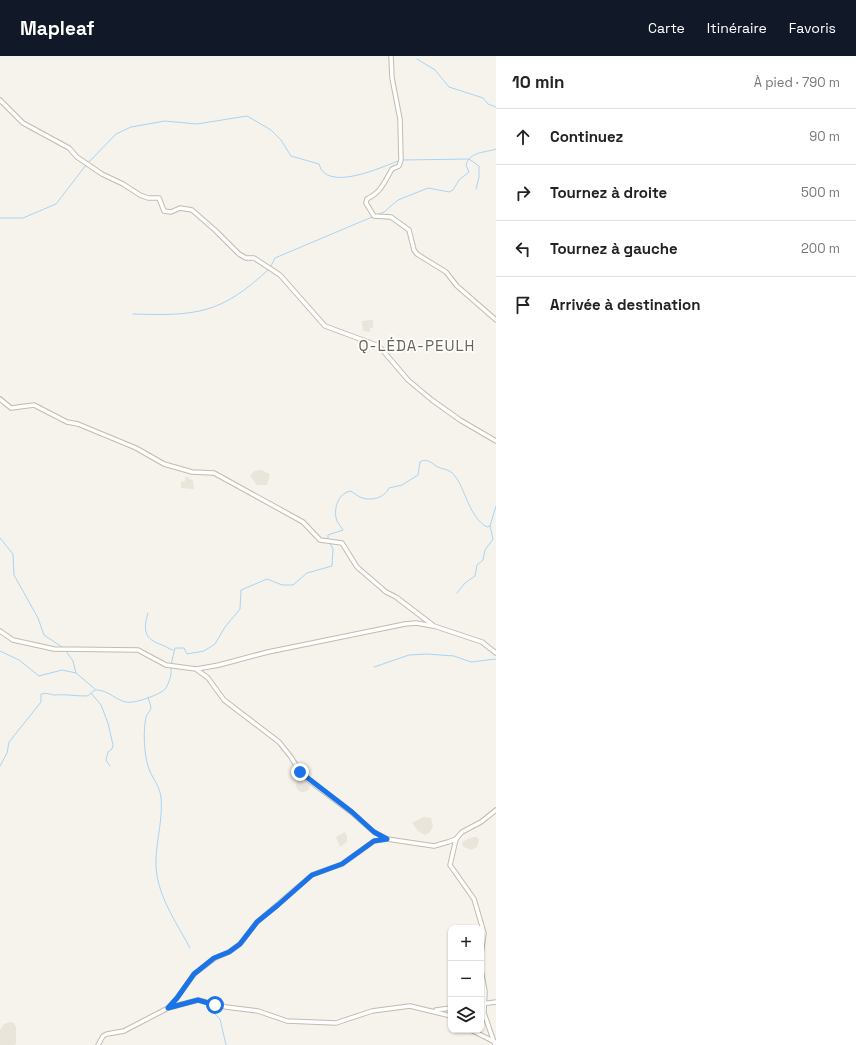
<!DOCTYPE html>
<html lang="fr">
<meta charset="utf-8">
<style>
:root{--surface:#fff;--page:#f2f2f2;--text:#222;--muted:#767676;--line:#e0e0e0;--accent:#111827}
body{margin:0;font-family:"Space Grotesk",sans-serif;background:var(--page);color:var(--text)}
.controls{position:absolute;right:12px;bottom:12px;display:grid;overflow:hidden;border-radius:8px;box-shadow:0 1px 3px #0004}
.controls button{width:36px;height:36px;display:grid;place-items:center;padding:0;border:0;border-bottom:1px solid var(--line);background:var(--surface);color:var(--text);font:20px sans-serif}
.stop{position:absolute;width:12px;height:12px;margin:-9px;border:3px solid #1a73e8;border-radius:50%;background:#fff}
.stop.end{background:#1a73e8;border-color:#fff;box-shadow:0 1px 4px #0008}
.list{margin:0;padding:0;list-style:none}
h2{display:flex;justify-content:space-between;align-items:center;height:52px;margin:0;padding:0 16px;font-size:17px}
h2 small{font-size:13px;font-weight:400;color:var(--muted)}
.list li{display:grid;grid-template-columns:26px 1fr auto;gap:12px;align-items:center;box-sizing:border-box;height:56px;padding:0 16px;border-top:1px solid var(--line)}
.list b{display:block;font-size:15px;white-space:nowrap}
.list em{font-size:13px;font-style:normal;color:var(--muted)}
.icon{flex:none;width:22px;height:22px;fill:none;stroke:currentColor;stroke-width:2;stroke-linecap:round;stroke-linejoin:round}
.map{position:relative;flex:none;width:496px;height:989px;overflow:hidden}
header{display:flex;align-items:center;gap:24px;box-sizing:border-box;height:56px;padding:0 20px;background:var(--accent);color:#fff}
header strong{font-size:19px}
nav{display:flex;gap:22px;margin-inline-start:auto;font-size:14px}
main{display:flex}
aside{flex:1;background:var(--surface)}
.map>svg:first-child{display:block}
.residential{fill:#eae5da}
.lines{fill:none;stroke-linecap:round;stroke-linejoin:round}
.stream{stroke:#a9d4f2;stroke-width:1}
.street-casing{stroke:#c2bbae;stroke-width:5.5}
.street{stroke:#fff;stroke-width:3.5}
.route{stroke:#1a73e8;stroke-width:5}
.labels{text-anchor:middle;stroke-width:3.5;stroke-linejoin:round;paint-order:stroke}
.quarter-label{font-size:15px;letter-spacing:1px;fill:#6e6250;stroke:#fff}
</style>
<header>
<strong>Mapleaf</strong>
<nav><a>Carte</a><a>Itinéraire</a><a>Favoris</a></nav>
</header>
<main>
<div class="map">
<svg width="496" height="989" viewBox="0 0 496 989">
<rect width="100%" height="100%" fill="#f6f3ec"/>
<g class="residential">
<path d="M373 264V272H370V276L363 275 362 265Z"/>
<path d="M261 414 270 418 267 429H257L250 420 254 415Z"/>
<path d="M185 421H189V423L193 424 194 433 181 432V426L185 425Z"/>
<circle cx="303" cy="729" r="7"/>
<path d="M423 761 431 762 433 770 430 776 425 779 418 775 412 767Z"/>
<path d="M345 776 347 781V786L340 791 336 781Z"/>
<path d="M473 781H477L479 784 477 791 471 794 464 791 462 789 463 785Z"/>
<path d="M9 966 14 967 16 971V987L14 989H0V974L4 968Z"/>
</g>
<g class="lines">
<g class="stream">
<path d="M417 3 435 14 449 31 483 42 488 48 496 51"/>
<path d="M403 104 469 103 479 110V121L476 133"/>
<path d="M88 107 116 78 131 71 165 65 197 68 247 60 271 74 281 84 291 100 319 108C326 137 382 111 398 105"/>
<path d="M377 159 384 156 398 144 428 132 449 136 453 134 459 124 469 116 466 109C470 95 485 97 496 93"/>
<path d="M0 162H23L56 148 86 109"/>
<path d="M271 210 275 202 372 161"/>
<path d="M133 258C197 260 221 258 269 213"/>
<path d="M0 482 13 498 14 519 38 562 44 579 62 591"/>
<path d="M328 484V479L343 474C341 470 337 467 336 462 334 451 338 438 350 435 353 436 355 438 358 440 368 446 384 443 389 432L402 429 418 419 420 406C426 402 431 406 436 410 441 413 447 413 451 416 465 427 467 460 487 471L490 470 496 450"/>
<path d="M457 537 465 527 475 520 477 509 483 504 485 494 493 483 490 470"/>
<path d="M148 557C143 574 144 583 162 589 166 590 168 593 173 594"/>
<path d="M0 595 19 604 39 620 62 614 76 617 95 633"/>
<path d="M66 595 73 605 76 617"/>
<path d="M171 609 175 592H184L187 598 204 595 215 588 225 571 240 553 241 534 267 523 282 529H293L307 517 332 510 333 493 330 487"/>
<path d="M374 611 409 599 427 598 454 600 471 606 496 603"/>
<path d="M91 637 101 649 108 667 113 689 112 693 108 696 106 704 110 710"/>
<path d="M148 641 151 651C151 655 147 657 146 661 143 675 144 697 148 710 151 721 159 728 161 741 163 762 157 781 156 802 154 835 175 864 190 892"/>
<path d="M0 710 7 697 9 686 41 646V638C47 636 50 639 55 639 65 638 75 640 86 640 91 640 92 633 98 634 109 635 116 644 126 646 133 648 161 639 166 632 169 626 172 619 171 612"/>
<path d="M211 954 220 963 226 989"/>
</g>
<defs>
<g id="street">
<path d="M391 0 392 22 400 63 401 104 399 110 392 113C384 127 381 136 367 143L366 147 374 160 391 161 409 174 414 194 417 198 446 216 457 230 496 264"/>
<path d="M0 44 23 67 69 92 77 101 102 118 123 128 140 139 148 142H159L164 155 171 156 180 152 192 154 216 175 239 198 246 202H254L280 219 325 270 379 290 408 324 432 344 460 364 496 385"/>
<path d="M0 343 11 352 34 349 67 366 78 368 136 392 164 408 192 416 214 417 303 466 320 484 342 487 357 511 386 536 396 541 434 570 482 586 496 597"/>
<path d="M0 575 13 584 54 593 138 594 166 609 196 613 208 622 224 644 279 686 291 701 300 716 307 723 351 756 374 776 387 783"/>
<path d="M197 613 219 609 268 596 405 568 416 567 433 570"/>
<path d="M456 783 450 809 474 843 484 877 481 899"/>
<path d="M481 914 485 935 484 957 495 989"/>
<path d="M481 948 496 946"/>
<path d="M168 952 177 942 194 918 215 902 229 896 240 888 257 866 312 819 342 808 374 785 387 783 434 790 448 786 456 783 462 776 481 766 496 754"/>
<path d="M436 954 451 952"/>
<path d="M471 974 495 986"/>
<path d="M98 989 103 980 107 978 124 975 168 952 198 944 226 951 258 955 287 965 336 967 372 955 410 950 451 960"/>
</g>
</defs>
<use href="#street" class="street-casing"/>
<use href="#street" class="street"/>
</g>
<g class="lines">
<path class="route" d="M215 949 198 944 168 952 177 942 194 918 214 902 229 896 240 888 257 866 278 849 312 819 342 808 374 785 387 783 374 776 352 756 300 716"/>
</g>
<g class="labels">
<g class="quarter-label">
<text x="417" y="295">Q-LÉDA-PEULH</text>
</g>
</g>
</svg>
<div class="controls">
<button>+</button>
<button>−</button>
<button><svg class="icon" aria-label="layers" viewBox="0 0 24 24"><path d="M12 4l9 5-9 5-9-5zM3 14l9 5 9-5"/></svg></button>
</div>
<div class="stop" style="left:215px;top:949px"></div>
<div class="stop end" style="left:300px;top:716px"></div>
</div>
<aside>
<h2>10 min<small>À pied · 790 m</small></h2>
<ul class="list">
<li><svg class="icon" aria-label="ahead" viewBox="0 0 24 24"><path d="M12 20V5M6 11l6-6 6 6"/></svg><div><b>Continuez</b></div><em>90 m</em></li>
<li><svg class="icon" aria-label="right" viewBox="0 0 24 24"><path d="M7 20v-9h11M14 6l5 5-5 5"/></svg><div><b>Tournez à droite</b></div><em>500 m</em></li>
<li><svg class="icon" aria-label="left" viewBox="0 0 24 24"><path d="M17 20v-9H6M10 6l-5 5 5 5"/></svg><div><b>Tournez à gauche</b></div><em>200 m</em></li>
<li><svg class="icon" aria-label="arrive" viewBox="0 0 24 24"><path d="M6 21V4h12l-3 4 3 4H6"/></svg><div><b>Arrivée à destination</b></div></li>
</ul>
</aside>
</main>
